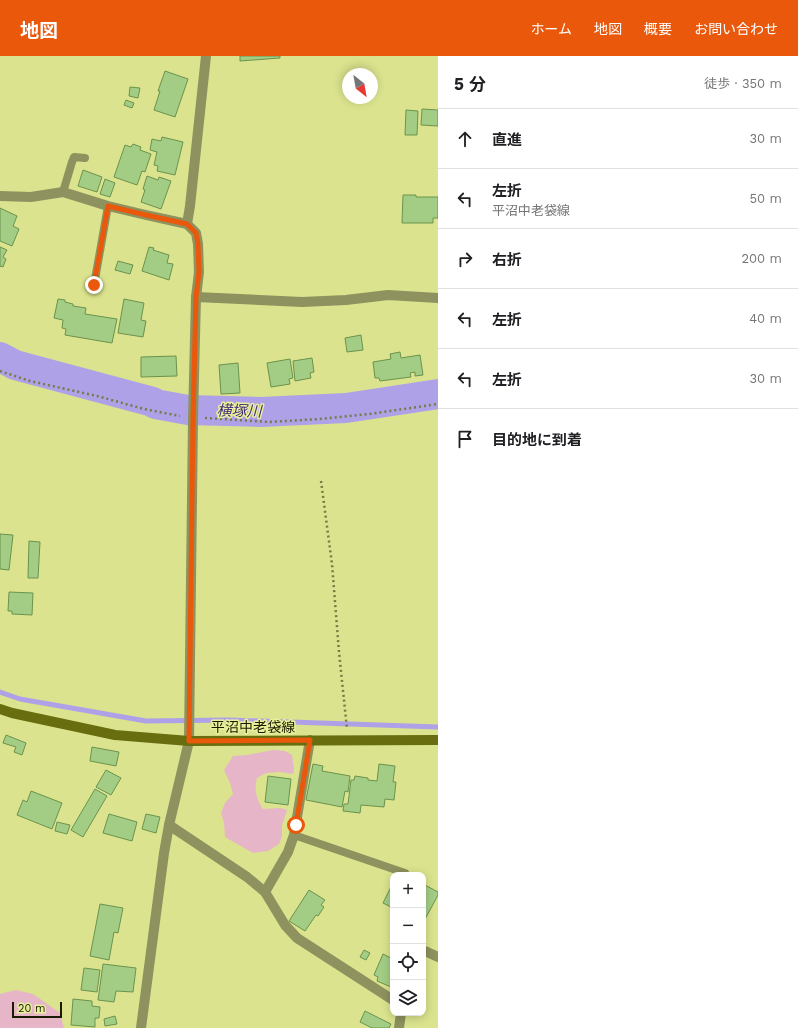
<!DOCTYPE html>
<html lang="ja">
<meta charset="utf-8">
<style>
:root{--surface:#fff;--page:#f6f6f6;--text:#202124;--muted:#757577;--line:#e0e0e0;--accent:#ea580c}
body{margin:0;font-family:"Work Sans","Noto Sans JP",sans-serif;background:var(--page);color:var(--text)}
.controls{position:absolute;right:12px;bottom:12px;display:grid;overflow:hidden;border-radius:8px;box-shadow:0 2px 10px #0003}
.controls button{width:36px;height:36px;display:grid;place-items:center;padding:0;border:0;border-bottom:1px solid var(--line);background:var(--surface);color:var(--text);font:20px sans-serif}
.compass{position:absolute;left:342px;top:12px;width:36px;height:36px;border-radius:50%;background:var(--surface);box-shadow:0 2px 10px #0003;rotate:149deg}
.scale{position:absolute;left:12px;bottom:10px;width:50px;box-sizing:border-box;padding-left:4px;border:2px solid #1a1b00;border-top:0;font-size:11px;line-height:14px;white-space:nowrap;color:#1a1b00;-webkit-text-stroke:3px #e9f09b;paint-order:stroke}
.stop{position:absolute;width:12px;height:12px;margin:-9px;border:3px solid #ea580c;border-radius:50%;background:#fff}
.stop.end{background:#ea580c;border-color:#fff;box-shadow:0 1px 4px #0008}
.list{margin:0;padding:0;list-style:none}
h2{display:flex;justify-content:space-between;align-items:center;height:52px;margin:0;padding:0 16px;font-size:17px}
h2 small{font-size:13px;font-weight:400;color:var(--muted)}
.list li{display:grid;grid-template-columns:26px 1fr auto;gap:12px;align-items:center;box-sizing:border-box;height:60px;padding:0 16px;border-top:1px solid var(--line)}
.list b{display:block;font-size:15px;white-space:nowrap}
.list p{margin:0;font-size:13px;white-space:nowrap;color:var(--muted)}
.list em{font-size:13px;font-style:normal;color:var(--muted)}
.icon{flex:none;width:22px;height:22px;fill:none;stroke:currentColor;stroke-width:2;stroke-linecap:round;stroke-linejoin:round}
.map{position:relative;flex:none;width:438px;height:972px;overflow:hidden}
header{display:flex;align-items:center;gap:24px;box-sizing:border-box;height:56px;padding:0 20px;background:var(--accent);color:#fff}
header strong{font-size:19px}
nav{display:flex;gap:22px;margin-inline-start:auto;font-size:14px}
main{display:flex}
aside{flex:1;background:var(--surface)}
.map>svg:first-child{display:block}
.green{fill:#e6b5c8}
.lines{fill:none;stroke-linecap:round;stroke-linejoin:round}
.stream{stroke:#afa1e7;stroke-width:5}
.river{stroke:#afa1e7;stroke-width:30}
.building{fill:#a3cd84;stroke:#6b934c}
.path{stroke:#767a44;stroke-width:2.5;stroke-dasharray:2 3;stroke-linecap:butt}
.lane{stroke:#8d925e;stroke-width:8}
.street{stroke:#8d925e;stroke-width:10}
.secondary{stroke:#686d0f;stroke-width:10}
.route{stroke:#ea580c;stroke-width:5}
.labels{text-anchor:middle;stroke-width:3;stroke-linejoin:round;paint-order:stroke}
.street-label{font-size:14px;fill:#1a1b00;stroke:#e9f09b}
.water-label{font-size:15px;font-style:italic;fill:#432b7c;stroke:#e9f09b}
</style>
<header>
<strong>地図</strong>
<nav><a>ホーム</a><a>地図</a><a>概要</a><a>お問い合わせ</a></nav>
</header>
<main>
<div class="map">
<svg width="438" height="972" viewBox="0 0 438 972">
<rect width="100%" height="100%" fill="#dbe38e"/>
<g class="green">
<path d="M273 694 285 695 292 699 294 713 293 718 280 716 266 717 257 722C254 734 256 742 263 753L280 752 287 754 282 769V780L279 788 268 795 253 797 225 781 224 767 221 757 225 747 233 738 230 727 224 714 233 700 247 699Z"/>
<path d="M16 934 33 938 60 957 64 972H0V938Z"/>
</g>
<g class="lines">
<path class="stream" d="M0 636 20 643 146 665 229 664 438 671"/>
<path class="river" d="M0 301 15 309 153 346 155 348 188 354 261 356 346 352 438 338"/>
</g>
<g class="building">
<path d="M240 0H280V2L240 5Z"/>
<path d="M165 15 188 23 175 61 154 54 160 35H158Z"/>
<path d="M130 31 140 32 138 42 129 40Z"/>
<path d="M126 44 134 47 132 52 124 49Z"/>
<path d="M422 53 438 54V70L421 69Z"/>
<path d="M406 54 418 55 417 79H405Z"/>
<path d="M162 81 183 86 175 119 157 115 158 110 154 109 157 96 150 94 152 83 161 85Z"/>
<path d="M133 88 141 91 140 94 151 98 145 116 142 115 137 129 114 121 125 89 131 91Z"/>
<path d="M83 114 102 121 97 136 78 130Z"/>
<path d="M147 120 158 124 159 121 171 125 161 153 141 146 145 134 143 133Z"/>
<path d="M105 123 115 127 110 141 100 138Z"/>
<path d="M403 139H416V141H438V162H433V167H402Z"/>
<path d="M0 152 17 160 13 170 19 173 12 190 0 185Z"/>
<path d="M0 191 7 194 3 201 6 203 3 211 1 210 0 211Z"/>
<path d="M149 191 154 192 153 194 169 199 167 207 173 208 169 224 142 215Z"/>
<path d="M118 205 133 209 130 218 115 214Z"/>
<path d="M58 243 65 244V246L73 248V250L86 252 85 258 117 263 112 287 65 279 66 273 62 272 63 264 54 262Z"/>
<path d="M124 243 144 247 141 264 146 265 143 281 118 277Z"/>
<path d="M361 279 363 294 347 296 345 282Z"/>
<path d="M400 296 401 302 420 299 423 319 415 320V316L410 317 411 321 380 325 379 322H375L373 306 391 303 390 298Z"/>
<path d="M176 300 177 320 141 321V301Z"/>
<path d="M312 302 314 316 310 317 311 322 295 325 293 305Z"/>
<path d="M290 303 293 322 289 323 290 328 271 331 267 307Z"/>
<path d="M238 307 240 337 221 338 219 309Z"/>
<path d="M0 478 13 479 9 514 0 513Z"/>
<path d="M29 485 40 486 38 522H28Z"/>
<path d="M9 536 33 537 32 559 12 558V555H8Z"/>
<path d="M6 679 26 687 22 699 14 696 16 691 3 687Z"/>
<path d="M92 691 119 696 116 710 90 705Z"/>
<path d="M313 708 323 710 322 715 350 720 348 736 345 735 342 751 306 744Z"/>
<path d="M379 708 395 710 393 726H396L394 744 385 743 384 751 361 749 360 757 343 755 344 748H348L351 724H354L355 720 368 722V724L377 725Z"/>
<path d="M106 714 121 722 111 739 96 731Z"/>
<path d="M268 720 291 723 288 749 265 746Z"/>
<path d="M95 733 107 740 83 781 71 774Z"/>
<path d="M31 735 62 747 52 773 17 759 23 744 27 746Z"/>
<path d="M109 758 137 766 132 785 103 777Z"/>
<path d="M146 758 160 761 156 777 142 773Z"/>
<path d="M57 766 70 769 67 778 55 775Z"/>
<path d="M423 828 438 836V839L423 867Z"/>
<path d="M392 829H393V852L383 847Z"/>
<path d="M309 834 325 844 321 849 324 851 318 860 316 859 305 875 289 865Z"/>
<path d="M100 848 123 852 118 877 114 876 109 904 90 900Z"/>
<path d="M364 894 370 897 366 904 360 901Z"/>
<path d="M383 898 393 903V928L391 931 377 925 378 921 374 919Z"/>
<path d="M103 908 136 912 133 936 116 935 114 946 98 944Z"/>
<path d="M84 912 100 914 97 936 81 934Z"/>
<path d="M73 943 92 945V950L100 951 99 962H95V971L71 969Z"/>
<path d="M365 955 391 968 389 972H372L360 966Z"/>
<path d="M115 960 117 968 105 970 104 963Z"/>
</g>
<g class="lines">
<g class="path">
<path d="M0 315 30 325 97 340 144 353 180 360"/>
<path d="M205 362 269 366 319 363 369 358 438 348"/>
<path d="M321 425 332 508 339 596 347 673"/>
</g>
<g class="lane">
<path d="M63 136 72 106 74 101 85 102"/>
<path d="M94 229 108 150"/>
<path d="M294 779 405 817"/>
</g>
<g class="street">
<path d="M0 140 31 141 63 136 108 150 146 159 187 168"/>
<path d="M196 241 302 246 346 244 388 239 438 242"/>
<path d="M169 769 247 821 265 836 285 869 297 882 393 944"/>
<path d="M265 836 288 796 294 779 310 684"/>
<path d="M423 896 425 895 438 901"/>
<path d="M141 972 164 797 169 769 189 685 193 362 196 241 199 216 198 188 196 177 187 168 190 150 206 0"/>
<path d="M399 972 401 957"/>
</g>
<path class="secondary" d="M0 653 12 657 115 679 189 685 438 684"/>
</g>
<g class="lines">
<path class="route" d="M94 229 108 150 146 159 187 168 196 177 198 188 199 216 196 241 193 362 189 685 310 684 296 769"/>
</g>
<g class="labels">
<g class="street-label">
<text x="253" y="676">平沼中老袋線</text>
</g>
<g class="water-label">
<text transform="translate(239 355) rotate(1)" y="5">横塚川</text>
</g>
</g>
</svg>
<div class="controls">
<button>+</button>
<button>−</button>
<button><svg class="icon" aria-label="locate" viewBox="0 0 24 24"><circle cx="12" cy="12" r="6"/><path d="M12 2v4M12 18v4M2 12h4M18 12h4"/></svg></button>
<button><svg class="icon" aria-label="layers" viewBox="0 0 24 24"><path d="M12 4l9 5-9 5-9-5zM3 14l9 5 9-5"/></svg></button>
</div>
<svg class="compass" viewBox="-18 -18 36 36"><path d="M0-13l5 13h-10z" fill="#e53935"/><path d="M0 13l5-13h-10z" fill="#757577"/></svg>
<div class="scale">20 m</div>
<div class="stop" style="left:296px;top:769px"></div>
<div class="stop end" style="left:94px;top:229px"></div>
</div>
<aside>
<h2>5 分<small>徒歩 · 350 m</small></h2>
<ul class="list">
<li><svg class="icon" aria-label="ahead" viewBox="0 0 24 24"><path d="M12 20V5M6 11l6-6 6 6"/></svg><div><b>直進</b></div><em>30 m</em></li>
<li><svg class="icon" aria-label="left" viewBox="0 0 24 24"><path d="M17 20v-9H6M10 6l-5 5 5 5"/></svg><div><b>左折</b><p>平沼中老袋線</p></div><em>50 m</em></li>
<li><svg class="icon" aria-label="right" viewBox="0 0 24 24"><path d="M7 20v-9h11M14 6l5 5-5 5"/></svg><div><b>右折</b></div><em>200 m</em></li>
<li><svg class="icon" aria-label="left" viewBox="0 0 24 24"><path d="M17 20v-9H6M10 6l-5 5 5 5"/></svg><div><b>左折</b></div><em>40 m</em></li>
<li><svg class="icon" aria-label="left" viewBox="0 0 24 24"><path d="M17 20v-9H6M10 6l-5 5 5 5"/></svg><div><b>左折</b></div><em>30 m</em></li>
<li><svg class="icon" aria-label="arrive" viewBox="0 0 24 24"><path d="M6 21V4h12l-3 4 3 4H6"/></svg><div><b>目的地に到着</b></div></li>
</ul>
</aside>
</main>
